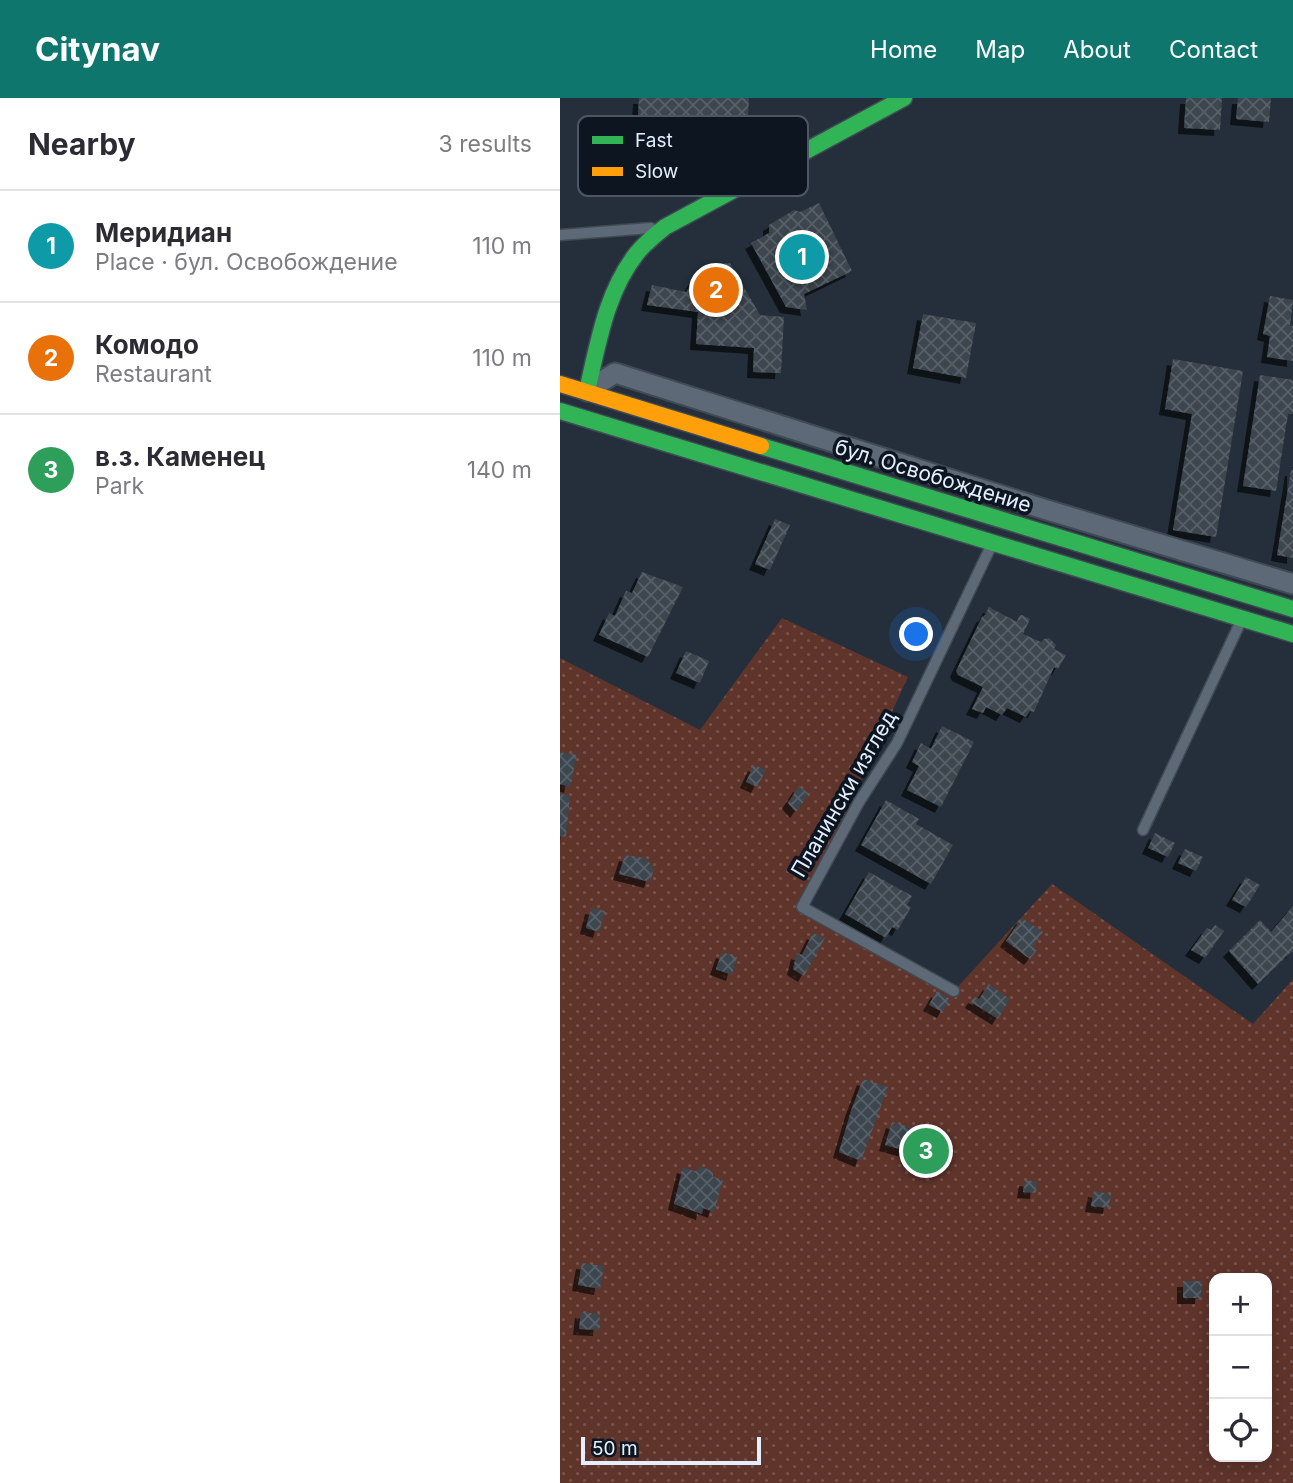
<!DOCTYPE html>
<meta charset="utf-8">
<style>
:root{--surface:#fff;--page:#f7f7f7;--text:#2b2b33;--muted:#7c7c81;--line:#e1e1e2;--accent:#0f766e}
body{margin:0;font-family:Inter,sans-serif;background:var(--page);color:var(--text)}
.controls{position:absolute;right:21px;bottom:21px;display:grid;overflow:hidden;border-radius:14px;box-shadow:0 4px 18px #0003}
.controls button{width:63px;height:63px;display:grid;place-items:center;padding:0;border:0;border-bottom:2px solid var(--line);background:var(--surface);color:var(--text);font:35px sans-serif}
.scale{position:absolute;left:21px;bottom:18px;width:180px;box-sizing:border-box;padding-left:7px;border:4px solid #e3effe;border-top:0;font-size:19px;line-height:24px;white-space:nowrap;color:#e3effe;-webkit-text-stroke:5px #0d1620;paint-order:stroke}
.you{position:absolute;left:357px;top:537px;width:24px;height:24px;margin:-18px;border:5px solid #fff;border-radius:50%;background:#1a73e8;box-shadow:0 0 0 10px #1a73e833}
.badge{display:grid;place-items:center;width:46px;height:46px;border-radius:50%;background:var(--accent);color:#fff;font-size:23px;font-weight:700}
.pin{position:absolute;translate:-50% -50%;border:4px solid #fff;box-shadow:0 2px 7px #0006}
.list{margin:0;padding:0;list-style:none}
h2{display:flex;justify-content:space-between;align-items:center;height:91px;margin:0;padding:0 28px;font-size:30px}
h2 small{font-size:23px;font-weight:400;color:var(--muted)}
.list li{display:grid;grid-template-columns:46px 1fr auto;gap:21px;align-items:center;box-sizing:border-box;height:112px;padding:0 28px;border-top:2px solid var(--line)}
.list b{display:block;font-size:26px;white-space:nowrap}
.list p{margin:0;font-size:23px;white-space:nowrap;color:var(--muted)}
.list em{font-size:23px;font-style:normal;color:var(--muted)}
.icon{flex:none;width:38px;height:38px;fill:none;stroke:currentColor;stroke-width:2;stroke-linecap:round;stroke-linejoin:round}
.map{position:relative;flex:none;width:733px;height:1385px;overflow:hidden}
header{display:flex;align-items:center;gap:42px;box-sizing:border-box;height:98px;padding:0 35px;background:var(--accent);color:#fff}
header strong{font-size:33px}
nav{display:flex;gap:38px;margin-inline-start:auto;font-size:24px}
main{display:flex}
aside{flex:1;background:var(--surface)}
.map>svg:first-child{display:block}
.garden{fill:url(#garden-dots);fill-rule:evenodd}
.building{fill:url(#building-cross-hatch);filter:url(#shadow)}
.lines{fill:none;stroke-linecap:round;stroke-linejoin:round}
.lane-casing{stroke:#404a55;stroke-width:13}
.street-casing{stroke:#404a55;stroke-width:23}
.fast-casing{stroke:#404a55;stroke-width:19}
.slow-casing{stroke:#404a55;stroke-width:19}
.lane{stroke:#5d6976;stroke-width:10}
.street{stroke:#5d6976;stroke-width:19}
.fast{stroke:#30b455;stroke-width:16}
.slow{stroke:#ff9f0a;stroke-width:16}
.labels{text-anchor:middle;stroke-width:7;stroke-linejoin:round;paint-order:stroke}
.street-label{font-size:21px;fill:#e3effe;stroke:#0d1620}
.key{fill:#0d1620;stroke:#4d5763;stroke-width:2}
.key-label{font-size:19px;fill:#e3effe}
</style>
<header>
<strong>Citynav</strong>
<nav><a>Home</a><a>Map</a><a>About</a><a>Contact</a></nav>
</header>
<main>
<aside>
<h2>Nearby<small>3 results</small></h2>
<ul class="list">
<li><span class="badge" style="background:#0f9aa8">1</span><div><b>Меридиан</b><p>Place · бул. Освобождение</p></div><em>110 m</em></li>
<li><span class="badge" style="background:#e8710a">2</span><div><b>Комодо</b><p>Restaurant</p></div><em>110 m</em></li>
<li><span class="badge" style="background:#2e9e5b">3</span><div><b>в.з. Каменец</b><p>Park</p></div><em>140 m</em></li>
</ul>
</aside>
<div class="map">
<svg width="733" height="1385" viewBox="0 0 733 1385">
<defs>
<pattern id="garden-dots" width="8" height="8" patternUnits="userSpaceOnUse" patternTransform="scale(1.75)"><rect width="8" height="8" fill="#5f342b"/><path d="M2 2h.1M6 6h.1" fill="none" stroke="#76524b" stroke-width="1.8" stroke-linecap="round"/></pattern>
<pattern id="building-cross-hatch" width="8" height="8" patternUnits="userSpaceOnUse" patternTransform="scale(1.75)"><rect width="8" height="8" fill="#3c454e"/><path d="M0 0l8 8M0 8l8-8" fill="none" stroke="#586069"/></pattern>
<filter id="shadow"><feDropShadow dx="-6" dy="6" stdDeviation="0" flood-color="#0009"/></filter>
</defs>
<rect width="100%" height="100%" fill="#242f3b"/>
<path class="garden" d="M222 520 348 579 242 809 394 893 492 786 693 926 733 881V1385H0V560L140 632ZM654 1180H707V1359H654Z"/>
<g class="building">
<path d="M79 0H189L186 58 103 54 104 35 77 34Z"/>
<path d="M626 0H662L660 32 624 30Z"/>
<path d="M678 0H711L709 24 676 21Z"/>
<path d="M259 105 292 173 244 196 247 212 226 209 191 145 209 135V127L234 112 240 114Z"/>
<path d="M170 165 200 217 224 219 221 275 193 274 194 250 136 246 138 214 87 207 92 187 126 194 135 180 147 170 159 166Z"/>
<path d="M710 198 733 202 730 228H733V263L707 259 710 238 703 236Z"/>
<path d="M363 216 416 225 406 280 353 270Z"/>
<path d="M613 261 683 273 656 439 613 432 632 316 605 311Z"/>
<path d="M700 277 733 282V316H728L716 393 683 388Z"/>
<path d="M731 372H733V460L717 457Z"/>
<path d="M215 421 230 427 210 472 195 466Z"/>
<path d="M82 474 123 489 88 559 39 537 49 515 55 518 66 493 72 495Z"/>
<path d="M429 509 457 524 459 518 462 517 470 521 463 536 481 544 484 541 489 540 496 547 494 551 506 557 498 571 494 569 474 614 470 613 466 619 447 610 442 617 426 609 423 615 412 611 423 589 398 577 396 573 422 519 425 517Z"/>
<path d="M126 553 149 563 140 585 116 575Z"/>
<path d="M382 628 414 644 381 709 347 692 359 668 352 664 361 645 371 651Z"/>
<path d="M0 654 17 657 10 689 0 686Z"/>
<path d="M194 667 206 672 197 689 186 684Z"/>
<path d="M239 688 249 696 236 714 228 705Z"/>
<path d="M0 696 10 697 6 739 0 738Z"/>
<path d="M326 702 359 721 356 726 393 747 371 786 301 747Z"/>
<path d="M595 735 615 745 608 759 588 750Z"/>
<path d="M625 751 643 759 636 773 618 765Z"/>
<path d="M65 757 86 760 94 771 90 784 59 776Z"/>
<path d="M309 774 352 798 347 807 351 809 338 832 332 829 326 840 285 816Z"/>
<path d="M686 779 700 787 686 809 672 802Z"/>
<path d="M733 808V854L730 855 698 886 669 853 700 822 711 834Z"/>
<path d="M31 810 45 813 39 834 26 830Z"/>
<path d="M462 820 483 834 473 848 477 852 470 861 446 843Z"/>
<path d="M655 827 664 833 645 860 631 852 647 830 651 832Z"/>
<path d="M253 835 265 840 244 878 233 871 237 855 242 857Z"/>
<path d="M162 854 177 859 172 877 156 871Z"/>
<path d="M429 886 450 901 438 921 411 904 414 899 419 901Z"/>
<path d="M377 893 390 901 383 914 369 907Z"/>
<path d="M303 981 328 989 301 1063 279 1054 291 1013Z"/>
<path d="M332 1024 357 1031 350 1054 325 1047Z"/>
<path d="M139 1068 153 1073V1079L163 1082 154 1114 143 1110 142 1116 114 1106 123 1069 137 1074Z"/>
<path d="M465 1082 477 1084 476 1095 463 1094Z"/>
<path d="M534 1093 551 1096 549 1110 531 1108Z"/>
<path d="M22 1165 44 1168 40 1191 18 1187Z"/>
<path d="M623 1183H642L641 1200H623Z"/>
<path d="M21 1214 40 1216 39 1232 19 1231Z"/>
</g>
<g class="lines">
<defs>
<g id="lane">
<path d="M0 137 91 130"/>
<path d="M583 732 681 523"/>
<path d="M394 893 242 809 299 704 337 645 432 446"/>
</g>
<path id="street" d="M27 293 55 275 487 412 733 486"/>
<g id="fast">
<path d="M27 293C38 246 46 194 77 155 85 145 95 137 105 129L344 0"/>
<path d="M0 313 733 536"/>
<path d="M201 348 733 511"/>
</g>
<path id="slow" d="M0 286 201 348"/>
</defs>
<use href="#lane" class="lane-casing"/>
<use href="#street" class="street-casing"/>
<use href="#fast" class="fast-casing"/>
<use href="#slow" class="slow-casing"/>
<use href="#lane" class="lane"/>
<use href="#street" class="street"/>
<use href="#fast" class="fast"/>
<use href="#slow" class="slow"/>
</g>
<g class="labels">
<g class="street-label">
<text transform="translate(373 378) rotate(17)" y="7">бул. Освобождение</text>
<text transform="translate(284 696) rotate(-60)" y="7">Планински изглед</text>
</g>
</g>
<rect x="18" y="18" width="230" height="80" rx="10" class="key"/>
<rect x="32" y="38" width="31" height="8" fill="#30b455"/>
<rect x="32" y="69" width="31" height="9" fill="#ff9f0a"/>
<g class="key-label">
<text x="75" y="49">Fast</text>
<text x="75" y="80">Slow</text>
</g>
</svg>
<div class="controls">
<button>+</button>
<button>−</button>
<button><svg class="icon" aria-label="locate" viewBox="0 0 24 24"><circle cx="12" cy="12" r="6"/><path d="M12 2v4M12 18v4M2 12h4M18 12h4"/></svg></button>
</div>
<div class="scale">50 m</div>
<div class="you"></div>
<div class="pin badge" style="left:242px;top:159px;background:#0f9aa8">1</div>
<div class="pin badge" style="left:156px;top:192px;background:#e8710a">2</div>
<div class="pin badge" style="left:366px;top:1053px;background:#2e9e5b">3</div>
</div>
</main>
